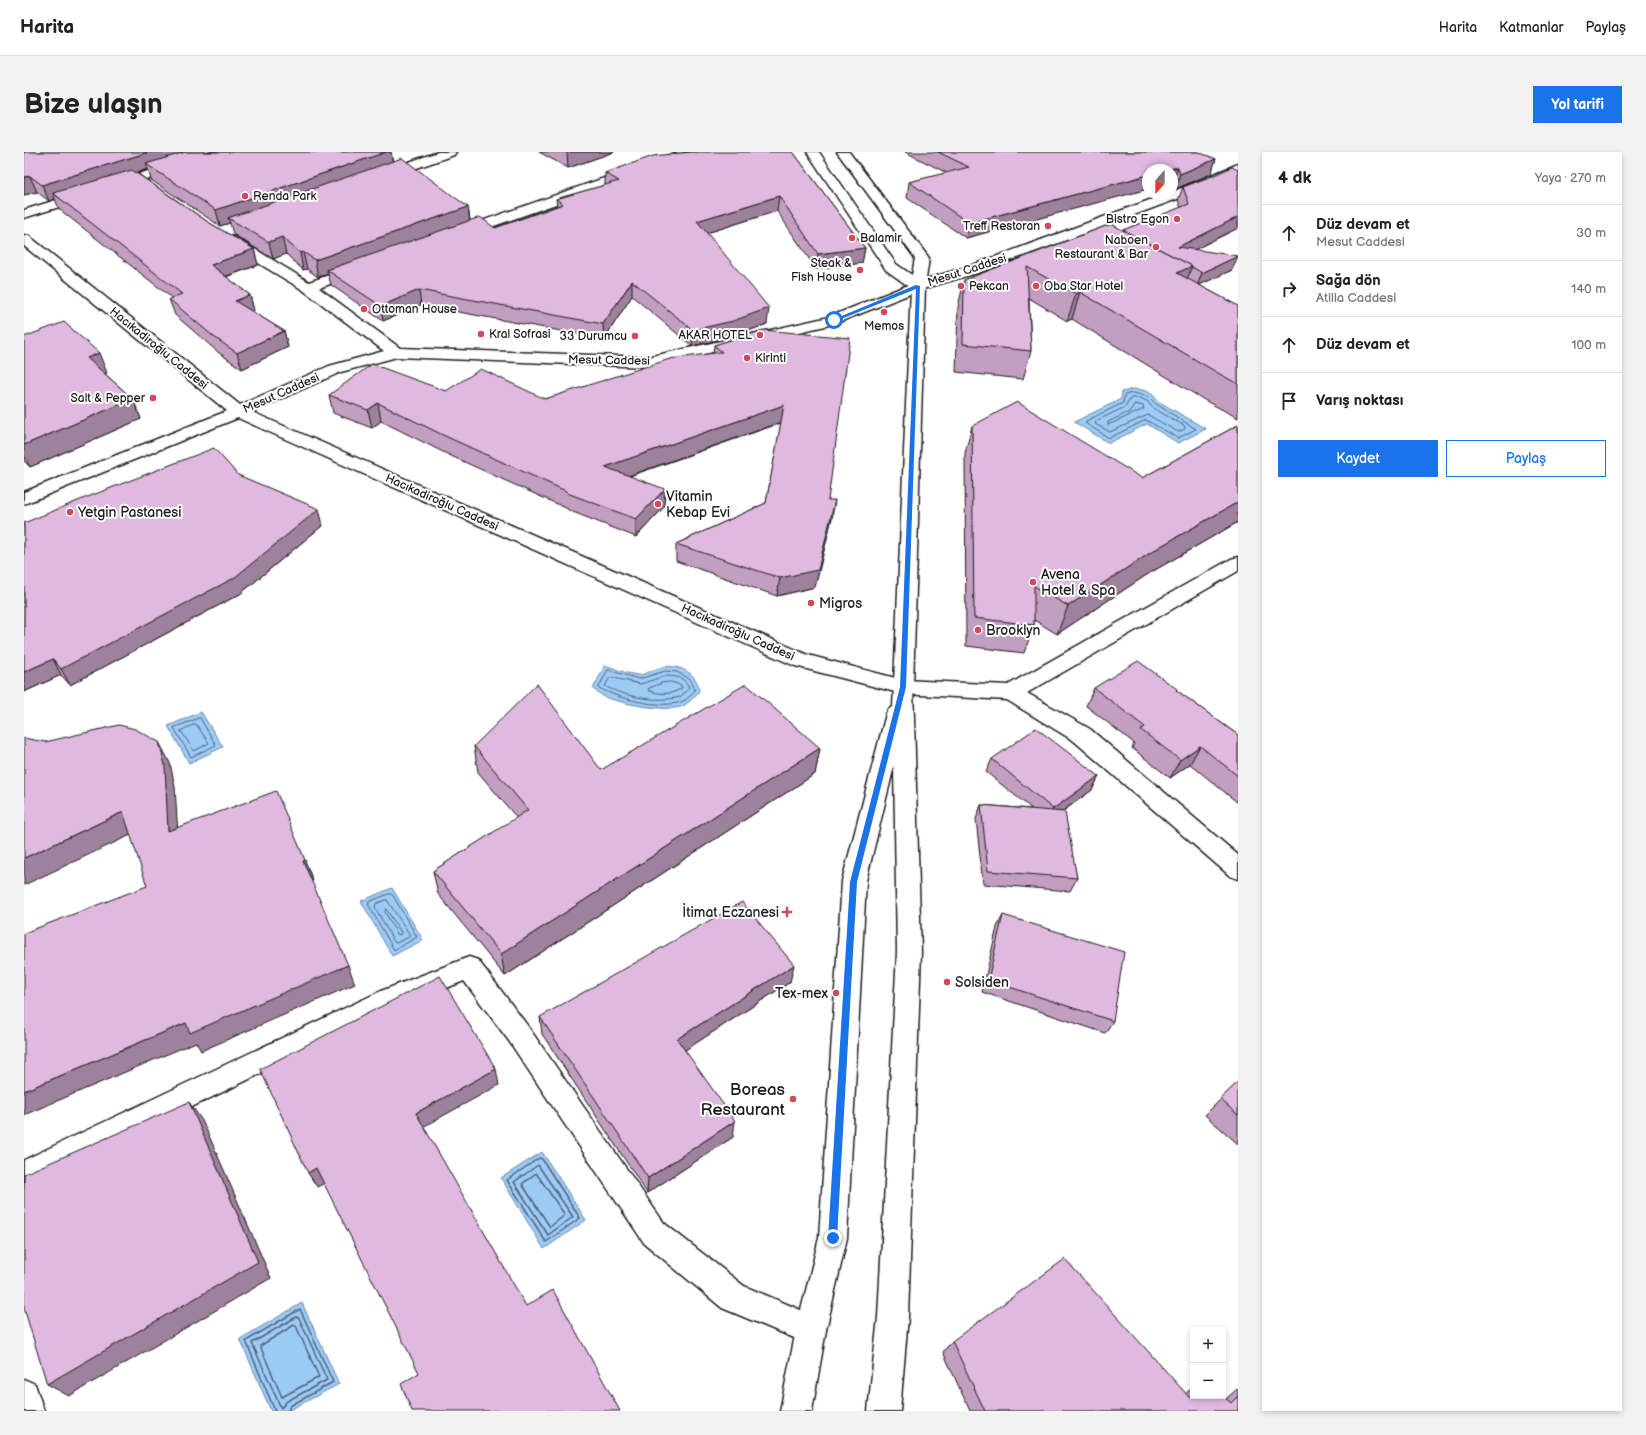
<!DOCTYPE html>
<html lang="tr">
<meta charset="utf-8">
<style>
:root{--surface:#fff;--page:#f2f2f2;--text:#222;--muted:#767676;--line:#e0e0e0;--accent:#1a73e8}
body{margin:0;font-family:"Balsamiq Sans",sans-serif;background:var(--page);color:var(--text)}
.controls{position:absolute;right:12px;bottom:12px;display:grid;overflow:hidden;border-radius:0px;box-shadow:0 2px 6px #0003}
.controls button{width:36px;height:36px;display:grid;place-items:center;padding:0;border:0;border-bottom:1px solid var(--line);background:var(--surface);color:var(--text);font:20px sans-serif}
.compass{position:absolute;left:1118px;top:12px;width:36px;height:36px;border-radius:50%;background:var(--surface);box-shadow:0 2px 6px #0003;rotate:201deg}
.stop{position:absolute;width:12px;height:12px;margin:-9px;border:3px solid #1a73e8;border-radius:50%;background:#fff}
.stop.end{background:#1a73e8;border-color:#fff;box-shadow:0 1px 4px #0008}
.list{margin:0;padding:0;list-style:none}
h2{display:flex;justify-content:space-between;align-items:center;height:52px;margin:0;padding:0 16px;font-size:17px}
h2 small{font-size:13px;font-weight:400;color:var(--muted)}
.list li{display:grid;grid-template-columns:26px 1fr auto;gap:12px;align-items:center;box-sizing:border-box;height:56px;padding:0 16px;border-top:1px solid var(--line)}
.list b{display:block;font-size:15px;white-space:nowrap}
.list p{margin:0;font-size:13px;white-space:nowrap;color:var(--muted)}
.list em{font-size:13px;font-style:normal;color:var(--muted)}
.actions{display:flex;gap:8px;padding:12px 16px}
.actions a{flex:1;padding:9px 0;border:1px solid var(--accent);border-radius:0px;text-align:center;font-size:14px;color:var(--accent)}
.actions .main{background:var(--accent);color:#fff}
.icon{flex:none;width:22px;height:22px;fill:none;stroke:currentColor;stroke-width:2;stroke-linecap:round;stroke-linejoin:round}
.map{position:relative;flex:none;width:1214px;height:1259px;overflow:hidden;border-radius:0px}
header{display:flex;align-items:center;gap:24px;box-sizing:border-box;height:56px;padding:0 20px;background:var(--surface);border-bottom:1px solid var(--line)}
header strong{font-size:19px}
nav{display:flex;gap:22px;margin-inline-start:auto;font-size:14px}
.intro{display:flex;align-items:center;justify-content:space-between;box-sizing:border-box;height:96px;padding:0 24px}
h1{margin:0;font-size:28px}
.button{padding:10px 18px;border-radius:0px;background:var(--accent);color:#fff;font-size:14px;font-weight:700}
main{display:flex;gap:24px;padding:0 24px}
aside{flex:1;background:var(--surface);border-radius:0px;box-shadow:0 2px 6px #0003}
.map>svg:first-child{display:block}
.water{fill:#9dcbf8;stroke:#6985a0}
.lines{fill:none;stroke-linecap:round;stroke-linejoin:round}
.shore-far1{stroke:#506274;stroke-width:1}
.shore{stroke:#506274;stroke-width:1.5}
.street-casing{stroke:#1c1c1c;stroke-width:3}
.secondary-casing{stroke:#1c1c1c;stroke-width:3}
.street{fill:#fff;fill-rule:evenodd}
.secondary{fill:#fff;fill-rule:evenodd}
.wall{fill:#c29ec0;stroke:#1c1c1c}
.shaded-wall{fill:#9e819c;stroke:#1c1c1c}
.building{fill:#e1b8df;stroke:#1c1c1c}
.route{fill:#1a73e8}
.poi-dot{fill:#d1495b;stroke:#fff;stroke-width:1.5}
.labels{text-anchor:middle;stroke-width:4;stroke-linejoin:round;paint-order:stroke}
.far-poi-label{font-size:12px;fill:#1c1c1c;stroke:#fff;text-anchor:start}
.far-street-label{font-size:12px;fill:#1c1c1c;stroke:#fff}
.poi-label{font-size:14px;fill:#1c1c1c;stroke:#fff;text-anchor:start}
.near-poi-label{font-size:17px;fill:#1c1c1c;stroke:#fff;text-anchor:end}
</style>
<header>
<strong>Harita</strong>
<nav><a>Harita</a><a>Katmanlar</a><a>Paylaş</a></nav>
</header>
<div class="intro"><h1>Bize ulaşın</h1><a class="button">Yol tarifi</a></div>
<main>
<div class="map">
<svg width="1214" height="1259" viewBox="0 0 1214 1259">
<rect width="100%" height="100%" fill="#fff"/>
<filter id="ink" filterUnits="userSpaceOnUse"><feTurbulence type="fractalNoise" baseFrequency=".025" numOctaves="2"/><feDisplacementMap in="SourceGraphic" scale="8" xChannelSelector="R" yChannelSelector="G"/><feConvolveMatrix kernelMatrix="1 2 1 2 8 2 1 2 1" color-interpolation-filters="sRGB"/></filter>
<g filter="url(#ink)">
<g class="water">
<path d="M1109 237 1119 238 1127 241 1134 249 1182 277 1154 291 1123 272 1085 291 1050 270 1097 247 1098 240Z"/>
<path d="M581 513C592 517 603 522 614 523 622 523 630 517 638 515 655 512 674 521 675 539 670 545 666 550 659 554 645 561 594 551 579 544 576 542 572 539 569 537Z"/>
<path d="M177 560 199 595 165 611 144 574Z"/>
<path d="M368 736 399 788 368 804 337 749Z"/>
<path d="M518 1000 562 1068 520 1097 477 1026Z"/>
<path d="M278 1151 315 1232 264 1259H247L216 1187Z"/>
</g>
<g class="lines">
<g class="shore-far1">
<path d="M1110 241 1125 245 1132 252 1172 277 1154 286 1122 268 1085 286 1061 271 1062 269 1099 251 1101 243Z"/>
<path d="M1107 246H1116L1123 249 1129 256 1161 274V277L1154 280 1124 263 1086 280 1071 272 1072 269 1101 255Z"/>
<path d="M1111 252 1119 254 1120 257 1084 273V270L1105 260Z"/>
<path d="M584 518 615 527 641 519 653 520 666 527 671 538C667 543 663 548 657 550 635 557 595 547 575 536Z"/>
<path d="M641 524C651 524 662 525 665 536L656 545C633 551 601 545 581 534L586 525 616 532Z"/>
<path d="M647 530 657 533 658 536C648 543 635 543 624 538L625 536 638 531Z"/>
<path d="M176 566 192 593 167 605 150 576Z"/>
<path d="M172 572 185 591 170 599 157 579Z"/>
<path d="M365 742H368L393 785 370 798 344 752 345 750Z"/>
<path d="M363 748 386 783 385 785 372 791 370 790 351 755 352 752Z"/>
<path d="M362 757 377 780 376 783 373 782 361 760Z"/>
</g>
<g class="shore">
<path d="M515 1006 518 1007 556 1066 522 1090 483 1028Z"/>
<path d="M514 1013 549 1065 524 1083 490 1030Z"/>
<path d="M512 1021 541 1063 526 1075 498 1032Z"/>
<path d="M272 1165 275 1166 303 1228 263 1249 257 1256 228 1191Z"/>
<path d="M270 1173 272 1174 295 1225 258 1245 236 1194Z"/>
<path d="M251 1259 222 1189 276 1157 309 1230 266 1254 264 1259"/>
</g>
<defs>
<g id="street">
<path d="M185 0H204L202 3 0 66V58Z"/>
<path d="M414 0H432L430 3 364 26H356L354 23 356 20Z"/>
<path d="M654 0H672L670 3 442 84H432L430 81 432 78Z"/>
<path d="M1214 12V21L1183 36 956 120 899 137 810 172 624 215 373 205 317 220 228 260 784 503 879 528 984 533 1207 407 1214 405V419L1003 541 1066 577 1214 703V727L1206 724 1050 589 983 548 879 542 771 514 214 266 0 352V340L203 259 0 94V83L5 84 216 253 305 214 360 199 279 138 201 91 199 88 201 85 206 84 211 85 285 130 328 115 333 114 338 115 340 118 338 121 295 136 376 196 624 205 805 165 889 131 946 114 1142 42H1148V40Z"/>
<path d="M445 805 454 808 503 873 640 1071 720 1134 798 1167 802 1178 798 1189 787 1193 698 1156 620 1091 485 889 440 829 375 855 0 1036V1008L357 839Z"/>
<path d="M0 1227 11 1232 20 1259H0Z"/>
</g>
<path id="secondary" d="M783 0H795L872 112 888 123 891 106 813 0H825L905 106 901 134 889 535 897 800 884 1165 876 1259H844L854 1165 873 800 870 614 842 729 823 1086 802 1178 788 1259H756L772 1178 795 1086 818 729 862 562 865 557 869 555 887 136 862 118Z"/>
</defs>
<use href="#street" class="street-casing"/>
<use href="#secondary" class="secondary-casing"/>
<use href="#street" class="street"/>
<use href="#secondary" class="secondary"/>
</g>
<g class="wall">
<path d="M0 0H367L369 9 444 55 446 68 471 76 533 54 532 47 581 33V21L769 0 841 96 838 111 792 117 753 59 683 81 743 172 708 185 668 194 608 144 580 187 397 153 359 169 307 133 304 122 294 125 283 117 279 118 262 102 249 107 209 82 206 71 196 74 127 28 124 17 113 21 184 70 230 97 234 113 202 125 226 143 230 159 229 160 260 179 264 195 218 217 195 201 151 163 145 147 148 146 35 57 31 47 25 49 13 40 0 43Z"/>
<path d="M515 0H590L544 16Z"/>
<path d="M881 0H1176L1175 1 1192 7 1187 22 1151 37 1148 30 942 86 883 46 885 30 923 21Z"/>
<path d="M1214 18V76L1170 97 1208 118 1175 133 1214 154V266L1182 249 1048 167 1043 169 1005 146 1007 199 999 227 932 220 934 155 940 128 1099 78 1157 56 1154 48 1159 35Z"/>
<path d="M740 178 804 348 808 366 791 435 753 444 652 409V392L742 351 757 271 606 324 640 355 612 385 544 358V357L425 303 357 269 348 276 309 261 305 243 422 239 521 247 689 201 690 193Z"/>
<path d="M0 185 83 221 81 222 109 247 117 267 6 315 0 309Z"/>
<path d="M1214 273V370L1124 422 1033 482 1010 468V473L1000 501 942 494 941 301 948 274 1118 326Z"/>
<path d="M214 323 299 373 216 442 46 533 37 523 0 540V371Z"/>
<path d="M1070 536 1152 538 1214 583V651L1166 612 1146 626 1108 596 1110 591 1062 554Z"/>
<path d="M450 594 577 618 796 596 791 622 481 824 414 742 409 719 493 666 454 620Z"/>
<path d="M968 607 1075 624 1068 638 1038 660 1053 726 1046 739 959 732 952 667 957 653 1008 657 962 620Z"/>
<path d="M979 763 1089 869 1081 881 958 840 973 775Z"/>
<path d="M766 830 661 898 709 985 623 1041 518 882 516 865Z"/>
<path d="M1214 930V992L1181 963Z"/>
<path d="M928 1189 1162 1242 1165 1238 1169 1236V1244L1202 1247 1214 1236V1259H946L919 1200Z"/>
</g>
<g class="shaded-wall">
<path d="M125 0H180L122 12 124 17 35 46 29 41 31 47 25 49 18 33Z"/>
<path d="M362 0H367L369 14 204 66 206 71 196 74 192 58Z"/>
<path d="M543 0H590L544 16Z"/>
<path d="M1192 7 1187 22 1151 37 1156 22Z"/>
<path d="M1154 15 1148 30V18H1142Z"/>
<path d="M1124 23V37L942 86 945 71Z"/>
<path d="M6 24 13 40 0 43V25Z"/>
<path d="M755 44 753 59 673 84V69Z"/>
<path d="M444 55 446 72 303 118 304 122 294 125 291 108Z"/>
<path d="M1214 65V76L1152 107 1154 95Z"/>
<path d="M258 85 262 102 249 107 245 90Z"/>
<path d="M841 96 838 111 792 117 794 102Z"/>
<path d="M230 97 234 113 191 128 187 113Z"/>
<path d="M279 100 283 117 279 118 276 101Z"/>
<path d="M1214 104 1208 118 1173 134 1178 121Z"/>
<path d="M1168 114 1158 141 1153 121Z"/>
<path d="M608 129V144L580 187 579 172Z"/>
<path d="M395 138 397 153 359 169 357 154Z"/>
<path d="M1056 140 1048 167 1043 169 1052 142Z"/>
<path d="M226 143 230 159 215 165 211 149Z"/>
<path d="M745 156 743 172 708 185 668 194 669 178Z"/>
<path d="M260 179 264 195 218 217 213 201Z"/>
<path d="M75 201 83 221 71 226 63 206Z"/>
<path d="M109 247 117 267 6 315 0 303V293Z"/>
<path d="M354 251 357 269 348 276 344 258Z"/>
<path d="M760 253 758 270 581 332V315Z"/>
<path d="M641 337 640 355 612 385V367Z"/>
<path d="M811 348 808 366 791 435 753 444 756 426Z"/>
<path d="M1214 350V370L1124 422 1033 482 1044 454 1137 394Z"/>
<path d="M295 357 299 373 216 442 46 533 37 517Z"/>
<path d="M29 507 37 523 0 540V520Z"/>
<path d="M135 590 146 611 151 635 155 700 144 679Z"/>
<path d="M1176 594 1166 612 1146 626 1156 608Z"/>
<path d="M796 596 791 622 481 824 477 802Z"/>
<path d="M1075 624 1068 638 1023 670 1029 657Z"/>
<path d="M99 660 111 681 0 733V706Z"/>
<path d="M281 708 289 729H287L279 709Z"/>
<path d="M324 813 331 832 177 899 172 890 0 963V939L162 871Z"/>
<path d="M770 813 766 830 652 904 653 887Z"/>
<path d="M472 917 475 933 397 976 392 961Z"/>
<path d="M165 950 179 970 247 1126 45 1244 23 1232Z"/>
<path d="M711 969 709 985 623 1041 624 1026Z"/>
<path d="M292 1016 301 1031 293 1035 284 1021Z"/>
</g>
<g class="building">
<path d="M0 0H125L18 33 6 24 0 25Z"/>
<path d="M161 0H362L192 58 122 12Z"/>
<path d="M667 0H769L841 96 794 102 755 44 673 69 745 156 709 169 669 178 608 129 579 172 395 138 357 154 303 118 456 65 471 76 539 52 532 47 595 29 581 21 629 4Z"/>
<path d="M914 0H1174L1192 7 1156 22 1154 15 1142 18H1124V23L945 71 885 30 945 15Z"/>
<path d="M378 6 444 55 291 108 279 100 276 101 258 85 245 90 204 66Z"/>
<path d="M1208 15 1214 18V65L1154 95 1214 104 1178 121 1168 115V114L1099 78 1165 52 1159 35 1188 24Z"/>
<path d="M108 18 184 70 230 97 187 113 226 143 211 149 260 179 213 201 190 185 145 147 158 142 29 41Z"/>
<path d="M1087 72 1168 114 1153 121 1214 154V232L1194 221 1056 140 1052 142 1003 115 1007 199 939 192 940 128Z"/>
<path d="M40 170 75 201 63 206 109 247 0 293V185Z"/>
<path d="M740 178 826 186 804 348H811L794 418 756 426 652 392 742 351 760 253 581 315 641 337 612 367 543 341 544 340 423 285 354 251 344 258 305 243 348 212 422 239 457 217 521 247 646 207 698 200 690 193Z"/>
<path d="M993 250 1118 326 1214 273V350L1137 394 1044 454 1010 434V473L950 466 948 274Z"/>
<path d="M190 296 214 323 295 357 210 426 37 517 29 507 0 520V371L61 346Z"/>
<path d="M1114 509 1153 537 1152 538 1214 583V624L1176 594 1156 608 1117 578 1121 575 1070 536Z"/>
<path d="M513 532 577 618 722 532 796 596 477 802 409 719 504 658 450 594Z"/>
<path d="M95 573 111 577 135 590 141 613 144 679 252 639 281 708 279 709 324 813 166 881 162 871 0 939V781L123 734 99 660 0 706V586L21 590Z"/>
<path d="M1012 576 1075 624 1029 657 968 607Z"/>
<path d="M957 653 1041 660 1053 726 964 719Z"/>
<path d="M718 750 770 813 653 887 711 969 624 1026 516 865Z"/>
<path d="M979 763 1100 800 1089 869 964 828Z"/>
<path d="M416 824 472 917 392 961 502 1154 529 1138 596 1259H388L377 1232 395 1221 292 1016 284 1021 236 917Z"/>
<path d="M1214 930V963L1196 947Z"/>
<path d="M165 950 234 1110 23 1232 0 1156V1022Z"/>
<path d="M1041 1107 1166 1246 1169 1242V1244H1199L1207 1251 1214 1244V1259H961L928 1189Z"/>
</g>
</g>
<path class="route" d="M892 133 896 134 882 535 833 730 813 1086 812 1089 809 1090 806 1089 804 1086 826 730 876 535 892 137 812 169 808 168Z"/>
<g class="poi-dot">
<circle cx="221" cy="44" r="4"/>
<circle cx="1153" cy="67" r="4"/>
<circle cx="1024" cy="74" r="4"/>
<circle cx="828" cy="86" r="4"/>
<circle cx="1132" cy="95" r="4"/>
<circle cx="836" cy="118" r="4"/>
<circle cx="937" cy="134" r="4"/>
<circle cx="1012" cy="134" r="4"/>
<circle cx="340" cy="157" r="4"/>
<circle cx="860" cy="160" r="4"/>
<circle cx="457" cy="182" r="4"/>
<circle cx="736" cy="183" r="4"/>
<circle cx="611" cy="184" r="4"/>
<circle cx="723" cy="206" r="4"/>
<circle cx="129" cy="246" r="4"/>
<circle cx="634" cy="352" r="4"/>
<circle cx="46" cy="360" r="4"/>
<circle cx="1009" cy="430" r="4"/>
<circle cx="787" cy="451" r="4"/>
<circle cx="954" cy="478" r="4"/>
<path d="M761 754h4v4h4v4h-4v4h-4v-4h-4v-4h4z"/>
<circle cx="923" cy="830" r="4"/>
<circle cx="812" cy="841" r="4"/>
<circle cx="769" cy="947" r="4"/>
</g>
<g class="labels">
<g class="far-poi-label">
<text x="229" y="48">Renda Park</text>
<text x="1145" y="71" text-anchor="end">Bistro Egon</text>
<text x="1016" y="78" text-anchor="end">Treff Restoran</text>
<text x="836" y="90">Balamir</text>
<text x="1124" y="92" text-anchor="end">Naboen<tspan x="1124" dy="14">Restaurant &amp; Bar</tspan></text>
<text x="828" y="115" text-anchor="end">Steak &amp;<tspan x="828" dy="14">Fish House</tspan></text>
<text x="945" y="138">Pekcan</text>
<text x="1020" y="138">Oba Star Hotel</text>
<text x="348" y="161">Ottoman House</text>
<text x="860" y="178" text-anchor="middle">Memos</text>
<text x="465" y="186">Kral Sofrasi</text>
<text x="728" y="187" text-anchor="end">AKAR HOTEL</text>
<text x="603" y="188" text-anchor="end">33 Durumcu</text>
<text x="731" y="210">Kirinti</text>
<text x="121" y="250" text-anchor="end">Salt &amp; Pepper</text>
</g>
<g class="far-street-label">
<text transform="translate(943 118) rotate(-18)" y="4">Mesut Caddesi</text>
<text transform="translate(135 196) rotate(39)" y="4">Hacıkadiroğlu Caddesi</text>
<text transform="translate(585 208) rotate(1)" y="4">Mesut Caddesi</text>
<text transform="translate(257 241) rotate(-24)" y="4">Mesut Caddesi</text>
<text transform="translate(418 350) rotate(24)" y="4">Hacıkadiroğlu Caddesi</text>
<text transform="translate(714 480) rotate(24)" y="4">Hacıkadiroğlu Caddesi</text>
</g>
<g class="poi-label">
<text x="642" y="349">Vitamin<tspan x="642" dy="16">Kebap Evi</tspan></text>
<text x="54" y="365">Yetgin Pastanesi</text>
<text x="1017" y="427">Avena<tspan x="1017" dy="16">Hotel &amp; Spa</tspan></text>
<text x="795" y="456">Migros</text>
<text x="962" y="483">Brooklyn</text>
<text x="755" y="765" text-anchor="end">İtimat Eczanesi</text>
<text x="931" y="835">Solsiden</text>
<text x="804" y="846" text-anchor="end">Tex-mex</text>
</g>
<g class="near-poi-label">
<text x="761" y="943">Boreas<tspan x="761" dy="20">Restaurant</tspan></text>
</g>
</g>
</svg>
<div class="controls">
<button>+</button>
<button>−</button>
</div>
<svg class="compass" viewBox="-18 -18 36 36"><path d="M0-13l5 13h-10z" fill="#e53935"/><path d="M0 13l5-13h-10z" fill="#767676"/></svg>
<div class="stop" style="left:810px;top:168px"></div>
<div class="stop end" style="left:809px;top:1086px"></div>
</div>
<aside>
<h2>4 dk<small>Yaya · 270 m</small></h2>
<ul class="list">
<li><svg class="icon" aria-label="ahead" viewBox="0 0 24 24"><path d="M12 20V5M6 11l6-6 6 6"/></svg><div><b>Düz devam et</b><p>Mesut Caddesi</p></div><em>30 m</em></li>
<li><svg class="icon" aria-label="right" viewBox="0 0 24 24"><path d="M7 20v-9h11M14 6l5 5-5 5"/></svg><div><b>Sağa dön</b><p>Atilla Caddesi</p></div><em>140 m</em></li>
<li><svg class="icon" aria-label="ahead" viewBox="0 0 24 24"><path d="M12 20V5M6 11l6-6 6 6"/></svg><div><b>Düz devam et</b></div><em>100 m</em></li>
<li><svg class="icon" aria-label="arrive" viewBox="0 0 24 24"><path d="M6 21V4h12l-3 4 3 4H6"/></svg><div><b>Varış noktası</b></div></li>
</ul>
<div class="actions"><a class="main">Kaydet</a><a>Paylaş</a></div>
</aside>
</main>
